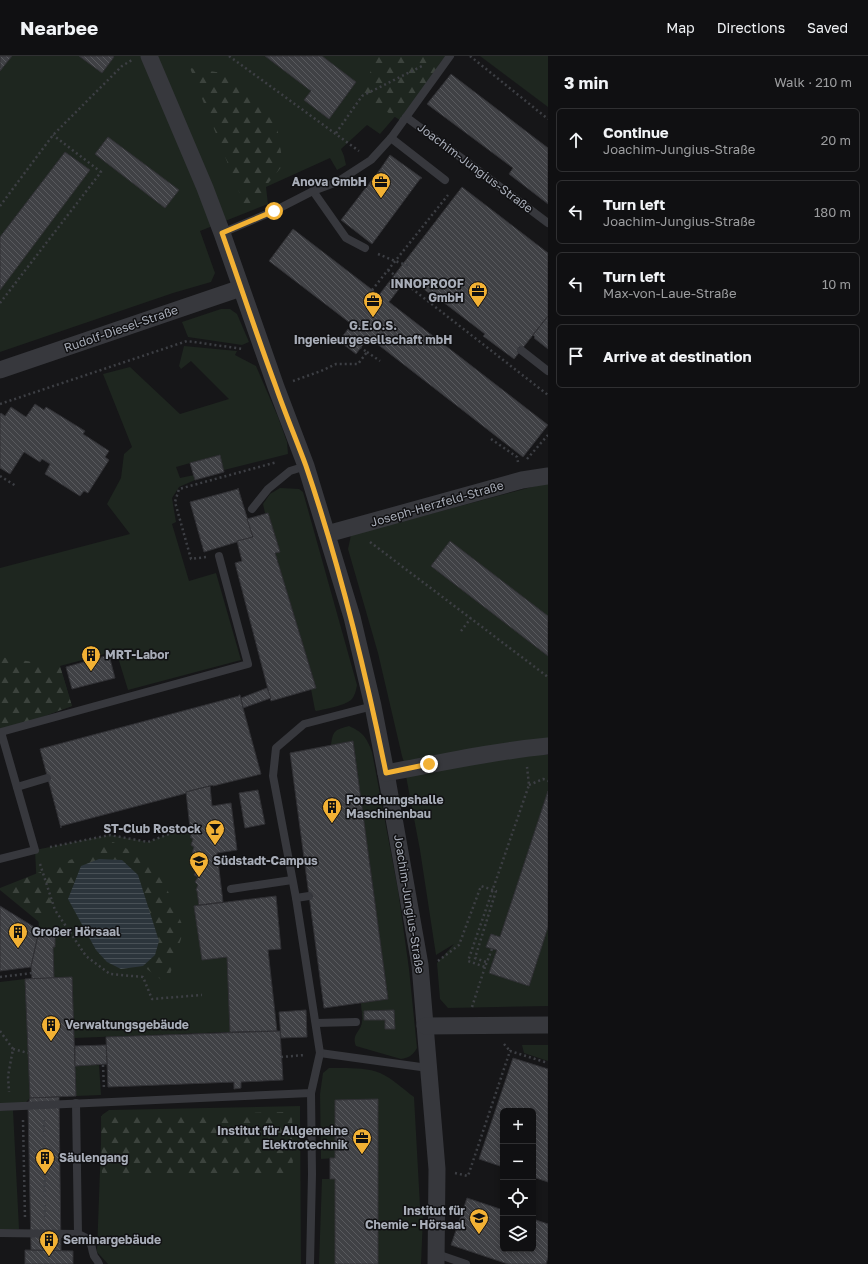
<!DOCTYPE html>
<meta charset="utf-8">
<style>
:root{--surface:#101012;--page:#1e1e20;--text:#f1f3f6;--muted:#9c9d9f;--line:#303032}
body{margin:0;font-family:"Golos Text",sans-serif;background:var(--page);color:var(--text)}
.controls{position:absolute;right:12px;bottom:12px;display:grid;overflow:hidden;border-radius:6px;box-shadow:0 2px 6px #0003}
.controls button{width:36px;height:36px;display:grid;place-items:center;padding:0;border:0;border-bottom:1px solid var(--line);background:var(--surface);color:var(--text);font:20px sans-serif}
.stop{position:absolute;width:12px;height:12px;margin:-9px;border:3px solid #f2b134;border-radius:50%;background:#fff}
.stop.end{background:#f2b134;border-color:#fff;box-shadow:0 1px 4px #0008}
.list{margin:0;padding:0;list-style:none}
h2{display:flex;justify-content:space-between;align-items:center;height:52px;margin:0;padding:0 16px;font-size:17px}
h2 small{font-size:13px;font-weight:400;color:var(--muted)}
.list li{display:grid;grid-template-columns:26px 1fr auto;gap:12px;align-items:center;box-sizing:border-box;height:64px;margin:0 8px 8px;padding:0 8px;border:1px solid var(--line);border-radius:6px}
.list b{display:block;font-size:15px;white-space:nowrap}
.list p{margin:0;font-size:13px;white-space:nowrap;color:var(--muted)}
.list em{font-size:13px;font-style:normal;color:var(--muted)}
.icon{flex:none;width:22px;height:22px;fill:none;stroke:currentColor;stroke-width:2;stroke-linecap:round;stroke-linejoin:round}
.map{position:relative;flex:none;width:548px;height:1208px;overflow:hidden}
header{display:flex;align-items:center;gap:24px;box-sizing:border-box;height:56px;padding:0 20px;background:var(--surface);border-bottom:1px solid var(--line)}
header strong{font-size:19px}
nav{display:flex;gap:22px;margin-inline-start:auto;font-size:14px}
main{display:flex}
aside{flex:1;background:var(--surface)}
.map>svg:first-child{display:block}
.green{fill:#1e261f}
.forest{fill:url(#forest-firs)}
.water{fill:url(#water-rules)}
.building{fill:url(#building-back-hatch);stroke:#303034}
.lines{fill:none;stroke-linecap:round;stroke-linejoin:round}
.path{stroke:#3d3f44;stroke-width:2.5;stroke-dasharray:2 3;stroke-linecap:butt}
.service{stroke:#37383d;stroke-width:8}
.minor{stroke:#37383d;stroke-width:17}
.route{stroke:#f2b134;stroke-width:5}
.labels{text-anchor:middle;stroke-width:3;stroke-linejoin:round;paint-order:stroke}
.street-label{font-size:12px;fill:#a8adb8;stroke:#111113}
.poi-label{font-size:12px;font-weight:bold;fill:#a8adb8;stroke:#111113;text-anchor:start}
</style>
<header>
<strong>Nearbee</strong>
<nav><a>Map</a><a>Directions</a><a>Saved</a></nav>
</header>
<main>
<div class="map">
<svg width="548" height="1208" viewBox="0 0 548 1208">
<defs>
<pattern id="forest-firs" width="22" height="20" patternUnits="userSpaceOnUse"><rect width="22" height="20" fill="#1e261f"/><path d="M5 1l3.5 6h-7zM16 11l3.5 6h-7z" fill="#3c433d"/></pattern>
<pattern id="water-rules" width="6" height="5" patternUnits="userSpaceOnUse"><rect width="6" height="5" fill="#2c353c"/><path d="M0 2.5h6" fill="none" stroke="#485056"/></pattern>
<pattern id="building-back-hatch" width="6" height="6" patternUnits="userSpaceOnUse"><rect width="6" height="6" fill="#404145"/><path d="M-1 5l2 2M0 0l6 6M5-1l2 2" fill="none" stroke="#595a5e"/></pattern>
</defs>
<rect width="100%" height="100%" fill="#161618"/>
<g class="green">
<path d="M0 0H446L399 56 380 78 367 69 341 93 344 100 346 109 337 114 330 102 266 131 268 148 200 175 215 217 211 226 173 237 0 296Z"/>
<path d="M480 0H548V51Z"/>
<path d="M221 253H230L237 258 249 286 242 289 188 281 182 266Z"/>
<path d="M184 290 237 295 235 299 256 310 278 361 287 386 288 398 224 414 219 399 176 411 180 422 194 419 195 424 179 431 172 442 176 466 172 468 189 525 216 517 241 604 128 634 116 595 60 610 72 650 0 676V512L130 478 107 448 121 422 124 398 132 391 103 318 130 311 180 358 229 343 191 305 181 313 179 310Z"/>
<path d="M548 427V687L404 706 402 700 378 597 348 493 351 479 543 428Z"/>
<path d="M280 432 299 433 303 436 357 629C356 634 355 640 351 644 344 650 325 653 316 655L315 654 311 633 316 631 275 497 280 496 268 457H265L263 448 270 438Z"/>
<path d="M349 670C363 676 367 682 372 696L398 834 409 913 417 992C413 999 409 1002 401 1003L356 990C351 978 361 976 362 966 363 960 361 953 361 947L388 943 353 685 331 689C333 674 335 674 349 670Z"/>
<path d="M513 699H548V950L448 952 440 943 437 907 454 888 436 899 420 794 406 720Z"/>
<path d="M190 770 191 781H190L193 783 191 789 194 791 192 797 195 798 193 804 196 806 193 811 197 813 194 819 198 821 195 826 198 829 196 834 197 835 199 849 195 850 202 904 227 901 230 976 74 982 72 922H54L53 891H55V878L39 875 35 794 110 779 148 786Z"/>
<path d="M25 923 30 1042 25 1047 0 1048V926Z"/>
<path d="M522 989H548V1005L524 997Z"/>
<path d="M99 1008 101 1039 76 1040 75 1010Z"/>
<path d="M329 1012C344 1012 366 1011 380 1017 392 1022 403 1033 414 1041L420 1150 423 1160 421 1208H378V1043L335 1044V1102L321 1103 320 1038 323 1017Z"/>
<path d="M300 1050 301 1208H108L97 1196 102 1059 109 1054Z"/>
<path d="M13 1054 19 1173H0V1055Z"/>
<path d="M322 1123H335V1208H319Z"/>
</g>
<g class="forest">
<path d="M376 0H439L438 17 403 66 362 40Z"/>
<path d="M190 12 229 18 275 57 283 109 265 131 266 145 244 156 243 146Z"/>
<path d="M0 601 60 610 72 650 0 676Z"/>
<path d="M113 786 156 807 184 873 167 928 143 910 155 899 81 810 68 843 39 866 0 834V832L58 809Z"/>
<path d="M292 1056 293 1119 102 1121 101 1060Z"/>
</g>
<path class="water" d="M99 803 122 804 138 819 159 885 155 899 143 910 121 913 107 906 96 894 68 843 81 810Z"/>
<g class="building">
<path d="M0 0H12L0 15Z"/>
<path d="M79 0H113L114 1 102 17Z"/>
<path d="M265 0H322L356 26 329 63 304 44 311 35Z"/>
<path d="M451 18 548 92V148L509 118 513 112 427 48Z"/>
<path d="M108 81 179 134 165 152 95 98Z"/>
<path d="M65 96 90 114 0 234V181Z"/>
<path d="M390 99 422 122 420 123 372 188 341 164 381 112Z"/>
<path d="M462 131 548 197V260L514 303 483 280 485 278 430 236 429 237 408 221 389 246 548 369 523 401 367 280 363 285 365 286 356 298 339 285 348 273 350 275 354 270 269 205 293 173 379 239Z"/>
<path d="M548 260V293L534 282 535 281 533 279Z"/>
<path d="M35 348 44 354 46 351 85 375 83 378 109 395 105 401 109 404 88 437 84 435 80 440 45 418 50 408 42 403 40 406 24 396 10 418 0 412V358L1 357 5 360 11 351 26 361Z"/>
<path d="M220 399 224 416 195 424 190 407Z"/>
<path d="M238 432 253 481 204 496 190 446 238 433Z"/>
<path d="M268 457 280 496 275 497 316 632 271 645 235 507 242 505 237 485 253 481 247 463Z"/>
<path d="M450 485 548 560V600L431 510Z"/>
<path d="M109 599 115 622 72 633 66 611Z"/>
<path d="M267 632 271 642 243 652 241 642Z"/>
<path d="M239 639H240L243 652 261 718 213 730V729L186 736 187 737 61 770V772L40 693 239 640Z"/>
<path d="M353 685 388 943 324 952 290 697Z"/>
<path d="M210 730 212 750 231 747 237 794 217 797 223 846 199 849 197 835 196 834 198 829 195 826 198 821 194 819 197 813 193 811 196 806 193 804 195 798 192 797 194 791 191 789 193 783 190 781H191L186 736Z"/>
<path d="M258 734 265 768 245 772 239 737Z"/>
<path d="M548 735V871L529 930 489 917 497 894 486 891 491 878 500 881Z"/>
<path d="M276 840 281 893 268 894 277 975 230 976 227 901 202 904 194 850Z"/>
<path d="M0 850 39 874 31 911 0 915Z"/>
<path d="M39 875 55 878V891H53L54 922 32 923 31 911Z"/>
<path d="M72 921 76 1040 30 1042 25 923Z"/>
<path d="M306 954 307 981 281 982 279 956Z"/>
<path d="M394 954 395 973H385V964H364V955Z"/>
<path d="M280 975 283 1024 241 1026V1032L234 1033V1026L108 1031 106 981Z"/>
<path d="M106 989 107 1008 75 1010V990Z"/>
<path d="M513 1002 548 1013V1126L533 1121V1055H503V1111L479 1103Z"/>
<path d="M59 1041 61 1195 31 1194 28 1049 30 1042Z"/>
<path d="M378 1043V1208H335V1123H330V1102H335V1044Z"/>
<path d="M467 1142 503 1154V1193H533V1163L548 1168V1201L546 1208H508L451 1189Z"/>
<path d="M25 1194 73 1195V1208H25Z"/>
</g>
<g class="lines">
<g class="path">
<path d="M229 0 359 95"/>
<path d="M470 0 548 63"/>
<path d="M336 77 362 40 424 9"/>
<path d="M0 150 53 79 122 10 132 4"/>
<path d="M378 198 395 205 412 211"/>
<path d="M388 214 548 339"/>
<path d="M372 234 448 139"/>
<path d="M0 247 101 116 53 79"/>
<path d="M367 296 380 305"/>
<path d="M293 325 321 315 336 308H358L367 296 361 292"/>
<path d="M0 348 187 285 243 293"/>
<path d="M491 383 517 401 518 406"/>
<path d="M527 403 548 379"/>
<path d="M0 420 16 430"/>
<path d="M370 486 548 621"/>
<path d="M206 501 191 503 175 446 179 433 277 406"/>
<path d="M461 575 471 562"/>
<path d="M529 729 543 723 548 725"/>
<path d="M50 791 110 779 148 786 190 770"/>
<path d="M40 808 55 854 86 900 110 918 143 921 152 943 202 939"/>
<path d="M492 893 485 911 468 905 529 729 527 711"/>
<path d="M438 905 459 889 481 830 496 835 475 902 486 906"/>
<path d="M0 921 32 917"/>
<path d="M472 951 485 911"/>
<path d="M0 975 13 993 8 1020 9 1036"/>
<path d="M504 988 510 995"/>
<path d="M13 993 28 997"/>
<path d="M281 1001 305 999"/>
<path d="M103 1009 104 1033"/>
<path d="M23 1064 25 1163"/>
<path d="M44 1064 45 1163"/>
<path d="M455 1117 468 1120 510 995 548 1007"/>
</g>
<g class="service">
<path d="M406 61 471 109 548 167"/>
<path d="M391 82 445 124"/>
<path d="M313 135 346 182 365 192"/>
<path d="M222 177 274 155 313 135 337 126 371 104 391 82 450 0"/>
<path d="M521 294 548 315"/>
<path d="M252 453 268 433 290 415 306 410"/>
<path d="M17 731 47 722"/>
<path d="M0 803 35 794 1 676 248 608 219 500"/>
<path d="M231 833 292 824"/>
<path d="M296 842 309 840"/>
<path d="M316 967 356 966"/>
<path d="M320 997 428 1012"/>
<path d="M76 1047 78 1178"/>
<path d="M0 1051 311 1037 320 997 296 842 273 720 276 692 304 668 373 650"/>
<path d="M0 1177 78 1178C95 1185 89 1186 94 1200 95 1202 98 1205 99 1208"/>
<path d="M437 1198 466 1208"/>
<path d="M310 1208 312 1118 311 1037"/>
</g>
<g class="minor">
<path d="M149 0 205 132 222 177 276 331 306 410 352 561 373 650 386 717 420 909 437 1113 436 1208"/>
<path d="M0 314 241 232"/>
<path d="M327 478 522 424 548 420"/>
<path d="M386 717C440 707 494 695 548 690"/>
<path d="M425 970 548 969"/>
</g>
</g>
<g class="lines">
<path class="route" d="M274 155 222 177C240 228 257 280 276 331 285 357 296 383 306 410 340 510 365 613 386 717L429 708"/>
</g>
<defs>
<symbol id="office-pin" viewBox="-11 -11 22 30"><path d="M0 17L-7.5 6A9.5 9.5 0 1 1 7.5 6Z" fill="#f2b134" stroke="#111113"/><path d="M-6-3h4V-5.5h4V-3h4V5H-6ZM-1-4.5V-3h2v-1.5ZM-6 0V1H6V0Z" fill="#111"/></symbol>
<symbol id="building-pin" viewBox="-11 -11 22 30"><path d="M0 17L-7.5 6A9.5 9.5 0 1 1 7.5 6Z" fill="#f2b134" stroke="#111113"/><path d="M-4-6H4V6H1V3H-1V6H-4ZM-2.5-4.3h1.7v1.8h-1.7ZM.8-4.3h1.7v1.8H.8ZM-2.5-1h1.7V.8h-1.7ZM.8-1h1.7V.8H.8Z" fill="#111"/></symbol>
<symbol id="bar-pin" viewBox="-11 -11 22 30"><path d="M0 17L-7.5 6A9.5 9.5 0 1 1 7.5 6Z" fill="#f2b134" stroke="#111113"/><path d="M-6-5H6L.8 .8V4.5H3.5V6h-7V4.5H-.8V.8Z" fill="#111"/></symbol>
<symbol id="university-pin" viewBox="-11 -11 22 30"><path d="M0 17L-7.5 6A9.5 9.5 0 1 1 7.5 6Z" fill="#f2b134" stroke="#111113"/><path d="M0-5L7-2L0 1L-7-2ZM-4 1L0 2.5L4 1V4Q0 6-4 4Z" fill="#111"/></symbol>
</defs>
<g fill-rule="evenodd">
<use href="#office-pin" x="370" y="115" width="22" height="30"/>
<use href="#office-pin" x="467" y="224" width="22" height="30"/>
<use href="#office-pin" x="362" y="234" width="22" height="30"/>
<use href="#building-pin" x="80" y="588" width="22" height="30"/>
<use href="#building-pin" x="321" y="740" width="22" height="30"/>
<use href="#bar-pin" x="204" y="762" width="22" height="30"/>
<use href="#university-pin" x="188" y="794" width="22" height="30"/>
<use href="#building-pin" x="7" y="865" width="22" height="30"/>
<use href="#building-pin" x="40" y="958" width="22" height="30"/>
<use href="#office-pin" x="351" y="1071" width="22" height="30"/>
<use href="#building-pin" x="34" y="1091" width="22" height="30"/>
<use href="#university-pin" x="468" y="1151" width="22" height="30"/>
<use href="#building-pin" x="38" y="1173" width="22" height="30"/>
</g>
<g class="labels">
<g class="street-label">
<text transform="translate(475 112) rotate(37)" y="4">Joachim-Jungius-Straße</text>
<text transform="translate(121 273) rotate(-19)" y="4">Rudolf-Diesel-Straße</text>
<text transform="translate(437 448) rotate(-16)" y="4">Joseph-Herzfeld-Straße</text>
<text transform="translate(409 848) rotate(81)" y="4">Joachim-Jungius-Straße</text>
</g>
<g class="poi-label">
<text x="367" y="130" text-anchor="end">Anova GmbH</text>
<text x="464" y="232" text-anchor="end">INNOPROOF<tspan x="464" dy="14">GmbH</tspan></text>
<text x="373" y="274" text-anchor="middle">G.E.O.S.<tspan x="373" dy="14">Ingenieurgesellschaft mbH</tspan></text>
<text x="105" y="603">MRT-Labor</text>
<text x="346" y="748">Forschungshalle<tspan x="346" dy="14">Maschinenbau</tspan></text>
<text x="201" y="777" text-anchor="end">ST-Club Rostock</text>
<text x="213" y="809">Südstadt-Campus</text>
<text x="32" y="880">Großer Hörsaal</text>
<text x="65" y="973">Verwaltungsgebäude</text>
<text x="348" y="1079" text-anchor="end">Institut für Allgemeine<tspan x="348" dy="14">Elektrotechnik</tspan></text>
<text x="59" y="1106">Säulengang</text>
<text x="465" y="1159" text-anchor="end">Institut für<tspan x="465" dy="14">Chemie - Hörsaal</tspan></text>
<text x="63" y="1188">Seminargebäude</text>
</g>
</g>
</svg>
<div class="controls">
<button>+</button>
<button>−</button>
<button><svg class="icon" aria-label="locate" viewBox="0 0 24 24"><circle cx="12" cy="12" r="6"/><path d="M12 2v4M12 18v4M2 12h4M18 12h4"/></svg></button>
<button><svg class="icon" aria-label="layers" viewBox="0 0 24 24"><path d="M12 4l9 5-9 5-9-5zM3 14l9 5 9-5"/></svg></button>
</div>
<div class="stop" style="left:274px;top:155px"></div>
<div class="stop end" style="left:429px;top:708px"></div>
</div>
<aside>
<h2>3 min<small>Walk · 210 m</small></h2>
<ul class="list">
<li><svg class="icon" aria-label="ahead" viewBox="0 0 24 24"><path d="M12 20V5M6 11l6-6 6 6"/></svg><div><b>Continue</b><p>Joachim-Jungius-Straße</p></div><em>20 m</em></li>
<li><svg class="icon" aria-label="left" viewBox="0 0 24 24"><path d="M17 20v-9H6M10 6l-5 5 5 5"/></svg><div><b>Turn left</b><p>Joachim-Jungius-Straße</p></div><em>180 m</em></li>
<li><svg class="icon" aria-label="left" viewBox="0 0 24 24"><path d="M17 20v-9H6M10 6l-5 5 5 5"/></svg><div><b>Turn left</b><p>Max-von-Laue-Straße</p></div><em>10 m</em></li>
<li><svg class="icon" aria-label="arrive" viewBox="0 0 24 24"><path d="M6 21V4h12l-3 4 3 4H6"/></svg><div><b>Arrive at destination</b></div></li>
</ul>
</aside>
</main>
